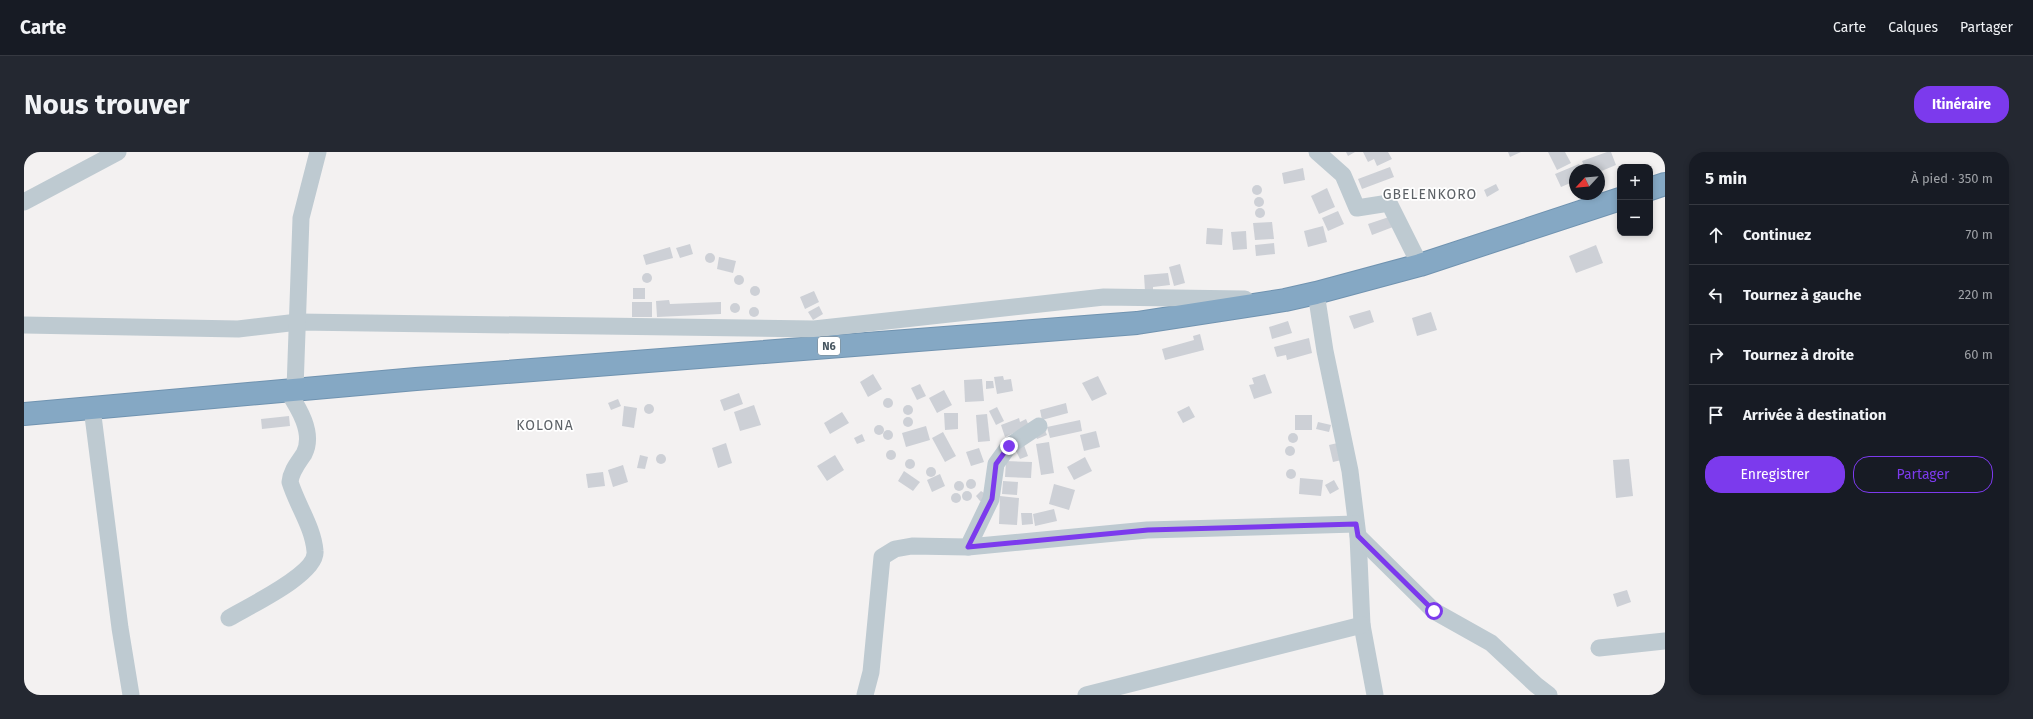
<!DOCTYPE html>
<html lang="fr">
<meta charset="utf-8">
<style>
:root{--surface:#171b24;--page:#242831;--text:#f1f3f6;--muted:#9ea1a6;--line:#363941;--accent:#7c3aed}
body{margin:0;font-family:"Fira Sans",sans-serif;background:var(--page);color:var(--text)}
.controls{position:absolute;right:12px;top:12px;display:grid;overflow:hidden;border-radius:8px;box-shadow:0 2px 6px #0003}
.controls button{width:36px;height:36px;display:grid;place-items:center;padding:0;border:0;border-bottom:1px solid var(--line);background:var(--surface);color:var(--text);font:20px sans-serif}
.compass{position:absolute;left:1545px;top:12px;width:36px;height:36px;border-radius:50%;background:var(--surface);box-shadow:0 2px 6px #0003;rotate:244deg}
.stop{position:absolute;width:12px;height:12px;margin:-9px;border:3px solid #7c3aed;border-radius:50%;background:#fff}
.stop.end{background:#7c3aed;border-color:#fff;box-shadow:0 1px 4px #0008}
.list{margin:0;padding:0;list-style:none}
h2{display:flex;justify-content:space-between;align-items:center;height:52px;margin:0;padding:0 16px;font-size:17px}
h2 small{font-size:13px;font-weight:400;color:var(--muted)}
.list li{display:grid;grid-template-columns:26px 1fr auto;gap:12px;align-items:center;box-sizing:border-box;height:60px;padding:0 16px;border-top:1px solid var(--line)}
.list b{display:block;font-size:15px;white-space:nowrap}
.list em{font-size:13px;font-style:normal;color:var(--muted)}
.actions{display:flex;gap:8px;padding:12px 16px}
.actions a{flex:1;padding:9px 0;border:1px solid var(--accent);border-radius:16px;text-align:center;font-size:14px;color:var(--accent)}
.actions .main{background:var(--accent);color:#fff}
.icon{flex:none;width:22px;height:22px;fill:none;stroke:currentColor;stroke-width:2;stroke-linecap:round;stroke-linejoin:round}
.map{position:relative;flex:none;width:1641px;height:543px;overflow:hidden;border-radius:16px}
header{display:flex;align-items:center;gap:24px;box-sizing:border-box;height:56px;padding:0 20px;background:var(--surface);border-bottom:1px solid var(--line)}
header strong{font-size:19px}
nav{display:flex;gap:22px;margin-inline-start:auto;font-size:14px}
.intro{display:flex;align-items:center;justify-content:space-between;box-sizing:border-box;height:96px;padding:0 24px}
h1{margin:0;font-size:28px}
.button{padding:10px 18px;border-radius:16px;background:var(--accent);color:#fff;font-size:14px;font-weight:700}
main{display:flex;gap:24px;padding:0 24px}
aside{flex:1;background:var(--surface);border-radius:16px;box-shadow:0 2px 6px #0003}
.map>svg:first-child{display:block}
.building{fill:#cdd0d6}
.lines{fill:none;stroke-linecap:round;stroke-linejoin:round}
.highway-casing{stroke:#7093b0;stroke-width:24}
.minor{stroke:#becad1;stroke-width:17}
.highway{stroke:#85a8c4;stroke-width:22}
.route{stroke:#7c3aed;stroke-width:5}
.labels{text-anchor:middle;stroke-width:3.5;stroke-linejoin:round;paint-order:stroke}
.shield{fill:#fff;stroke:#7e8990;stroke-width:1}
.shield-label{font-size:11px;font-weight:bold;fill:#475660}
.quarter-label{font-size:14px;letter-spacing:1px;fill:#5d6267;stroke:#fff}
</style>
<header>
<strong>Carte</strong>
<nav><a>Carte</a><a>Calques</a><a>Partager</a></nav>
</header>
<div class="intro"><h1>Nous trouver</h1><a class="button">Itinéraire</a></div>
<main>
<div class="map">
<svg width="1641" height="543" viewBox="0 0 1641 543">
<rect width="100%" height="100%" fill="#f3f1f1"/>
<g class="building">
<path d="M1322 0H1331L1324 4Z"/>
<path d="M1339 0H1364L1368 7 1353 14 1350 7 1344 10Z"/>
<path d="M1484 0H1497L1486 5Z"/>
<path d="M1524 0H1541L1547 11 1533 18Z"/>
<path d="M1583 0H1587L1592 13 1575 20V18H1562L1558 9Z"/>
<path d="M1555 12 1558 18H1551V29L1537 35 1531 22Z"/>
<path d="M1366 15 1370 25 1338 37 1334 27Z"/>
<path d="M1279 16 1281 28 1260 32 1258 21Z"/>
<path d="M1472 32 1475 38 1463 45 1460 38Z"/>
<circle cx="1233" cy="38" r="5"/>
<path d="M1303 36 1311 55 1295 62 1287 44Z"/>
<circle cx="1235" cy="50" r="5"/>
<circle cx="1236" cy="61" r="5"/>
<path d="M1314 59 1320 72 1304 79 1298 66Z"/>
<path d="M1365 65 1369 75 1348 83 1344 72Z"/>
<path d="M1248 70 1250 87 1231 88 1229 71Z"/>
<path d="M1299 74 1303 90 1284 95 1280 79Z"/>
<path d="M1183 76 1199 77 1198 93 1182 92Z"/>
<path d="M1222 79 1223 97 1209 98 1207 80Z"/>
<path d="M1250 91 1251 102 1232 104 1231 93Z"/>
<path d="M666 92 669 102 656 106 652 96Z"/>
<path d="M1572 93 1579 111 1552 121 1545 104Z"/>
<path d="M646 95 649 106 622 113 619 103Z"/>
<circle cx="686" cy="106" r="5"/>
<path d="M695 105 712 109 709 121 693 117Z"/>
<path d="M1156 112 1161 131 1150 134 1145 115Z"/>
<path d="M1144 121 1146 133 1129 135V138L1121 139 1120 123Z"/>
<circle cx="623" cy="126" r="5"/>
<circle cx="715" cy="128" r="5"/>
<circle cx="731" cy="139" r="5"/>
<rect x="609" y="136" width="12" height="11"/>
<path d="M790 139 795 150 781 157 776 145Z"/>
<path d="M645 148 646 152 697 150V162L633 165 632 149Z"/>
<rect x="608" y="150" width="20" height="15"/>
<circle cx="711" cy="156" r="5"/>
<path d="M795 154 799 162 789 168 784 160Z"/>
<circle cx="730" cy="160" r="5"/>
<path d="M1346 158 1350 170 1330 177 1325 164Z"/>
<path d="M1407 160 1413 178 1393 184 1388 166Z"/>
<path d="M1264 169 1268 181 1248 187 1245 175Z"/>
<path d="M1176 182 1180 198 1141 208 1138 197 1170 188 1169 184Z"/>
<path d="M1285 186 1288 201 1263 208 1262 203 1253 205 1250 195Z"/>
<path d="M849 222 858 237 844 245 836 230Z"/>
<path d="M1241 222 1248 241 1230 247 1225 233 1230 232 1228 226Z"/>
<path d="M979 224 980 228 987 227 989 239 973 242 970 225Z"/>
<path d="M1074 224 1083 242 1068 249 1058 231Z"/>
<path d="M958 227 960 249 941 250 940 228Z"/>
<path d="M962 229H969L970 236 962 237Z"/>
<path d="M896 232 902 244 893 248 887 236Z"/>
<path d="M920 238 928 253 913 261 905 246Z"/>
<path d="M715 241 719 252 700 259 696 248Z"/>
<circle cx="864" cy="251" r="5"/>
<path d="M594 247 597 254 587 258 584 251Z"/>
<path d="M1042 251 1044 261 1018 268 1016 258Z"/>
<circle cx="625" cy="257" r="5"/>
<path d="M730 253 737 273 716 279 710 260Z"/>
<circle cx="884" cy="258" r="5"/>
<path d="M600 254 613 256 610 276 598 274Z"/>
<path d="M1165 254 1171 265 1159 271 1153 260Z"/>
<path d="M973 255 980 269 972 273 965 259Z"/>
<path d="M818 260 825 271 806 282 800 271Z"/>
<path d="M920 261H934V277L921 278Z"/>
<path d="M963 262 966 289 954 290 952 263Z"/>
<rect x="1271" y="263" width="17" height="15"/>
<path d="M265 264 266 274 238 277 237 267Z"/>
<circle cx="884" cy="270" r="5"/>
<path d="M995 266 996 270 1002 267 1005 274 981 285 977 273Z"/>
<path d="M1056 268 1058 279 1026 286 1023 275Z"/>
<path d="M1294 270 1307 273 1305 280 1292 277Z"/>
<circle cx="855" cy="278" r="5"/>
<path d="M902 274 906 288 882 295 878 281Z"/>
<path d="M1020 276 1023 283 1013 287 1010 280Z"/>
<circle cx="864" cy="283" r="5"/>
<path d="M1072 279 1076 295 1060 299 1056 283Z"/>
<path d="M919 280 932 304 921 310 908 286Z"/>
<circle cx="1269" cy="286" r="5"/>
<path d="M838 282 841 289 833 292 830 286Z"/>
<path d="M1025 290 1030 321 1017 323 1012 292Z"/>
<path d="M1318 290 1322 307 1309 310 1305 293Z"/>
<path d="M702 291 708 311 694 316 688 296Z"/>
<path d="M1000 293 1004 304 996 307 991 297Z"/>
<circle cx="1266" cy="299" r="5"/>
<path d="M955 296 960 310 947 314 942 300Z"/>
<circle cx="867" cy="303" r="5"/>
<circle cx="637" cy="307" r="5"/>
<path d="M616 303 624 305 621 317 613 316Z"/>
<path d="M811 303 820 318 803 329 793 314Z"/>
<path d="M1061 305 1068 319 1050 328 1043 315Z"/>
<path d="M1605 307 1609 344 1592 346 1589 308Z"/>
<circle cx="886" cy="312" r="5"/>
<path d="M982 309 1008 310 1007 326 981 325Z"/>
<path d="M599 313 604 330 589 335 584 318Z"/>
<circle cx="907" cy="320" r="5"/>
<circle cx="1267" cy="322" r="5"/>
<path d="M880 319 896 330 889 339 874 329Z"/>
<path d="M579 320 581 334 564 336 562 322Z"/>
<path d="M916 322 921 334 908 340 903 328Z"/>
<path d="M1276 326 1299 328 1297 344 1275 342Z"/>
<circle cx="947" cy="332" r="5"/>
<path d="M1310 328 1315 337 1306 342 1301 333Z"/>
<path d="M979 329 994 330 993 343 978 342Z"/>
<circle cx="935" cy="334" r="5"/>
<path d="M1030 332 1051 338 1045 358 1025 352Z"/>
<path d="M957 339 960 341 959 349H956L952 344Z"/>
<circle cx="943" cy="344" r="5"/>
<circle cx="932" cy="346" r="5"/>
<path d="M976 344 995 346 993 373 975 372Z"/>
<path d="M1030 357 1033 369 1011 374 1009 362Z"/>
<path d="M997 361H1008L1009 372 998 373Z"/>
<path d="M1603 438 1607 450 1593 455 1589 442Z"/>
</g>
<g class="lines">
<defs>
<g id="highway">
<path d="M1626 37 1641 32"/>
<path d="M0 262 392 227 1113 171 1261 148 1292 141 1396 113 1596 47"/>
</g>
</defs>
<use href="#highway" class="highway-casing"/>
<g class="minor">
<path d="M1293 0 1319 23 1333 56 1365 51 1396 113"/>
<path d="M0 50 94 0"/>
<path d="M1292 141 1301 199 1326 319 1334 384 1338 473 1351 543"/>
<path d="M0 173 214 177 274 170 790 177 1080 145 1221 147"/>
<path d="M271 237 277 66 294 0"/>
<path d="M68 256 96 476 107 543"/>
<path d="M1334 384 1410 459 1467 491 1512 533 1525 543"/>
<path d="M944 395 1123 378 1332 372"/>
<path d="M205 466C223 455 294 422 291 399 289 375 273 353 266 330 267 319 274 311 280 302 291 281 274 255 263 238"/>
<path d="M1575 496 1641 489"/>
<path d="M841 543 847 520 858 405 871 397 888 394 944 395 967 347 972 312 985 294 1015 274"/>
<path d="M1062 543 1338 473"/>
</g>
<use href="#highway" class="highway"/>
</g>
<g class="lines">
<path class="route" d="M985 294 972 312 968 347 944 395 1124 378 1332 372 1334 384 1410 459"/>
</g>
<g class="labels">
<rect class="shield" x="794" y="185" width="22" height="18" rx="3"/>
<g class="shield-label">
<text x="805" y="198">N6</text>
</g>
<g class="quarter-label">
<text x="1406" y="47">GBELENKORO</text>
<text x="521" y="278">KOLONA</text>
</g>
</g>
</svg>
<div class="controls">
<button>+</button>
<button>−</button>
</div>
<svg class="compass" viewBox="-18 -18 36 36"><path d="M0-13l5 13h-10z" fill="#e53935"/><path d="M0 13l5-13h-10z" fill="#9ea1a6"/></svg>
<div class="stop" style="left:1410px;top:459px"></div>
<div class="stop end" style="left:985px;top:294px"></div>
</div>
<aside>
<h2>5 min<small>À pied · 350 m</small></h2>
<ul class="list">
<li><svg class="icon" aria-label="ahead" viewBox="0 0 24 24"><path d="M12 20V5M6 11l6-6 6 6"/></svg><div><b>Continuez</b></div><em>70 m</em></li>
<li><svg class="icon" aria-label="left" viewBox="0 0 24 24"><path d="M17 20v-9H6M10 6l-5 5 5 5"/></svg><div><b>Tournez à gauche</b></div><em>220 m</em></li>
<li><svg class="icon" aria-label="right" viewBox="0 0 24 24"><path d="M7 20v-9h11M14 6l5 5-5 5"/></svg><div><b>Tournez à droite</b></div><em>60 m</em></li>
<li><svg class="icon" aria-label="arrive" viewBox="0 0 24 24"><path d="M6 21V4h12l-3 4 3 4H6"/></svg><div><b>Arrivée à destination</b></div></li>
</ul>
<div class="actions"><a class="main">Enregistrer</a><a>Partager</a></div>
</aside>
</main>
